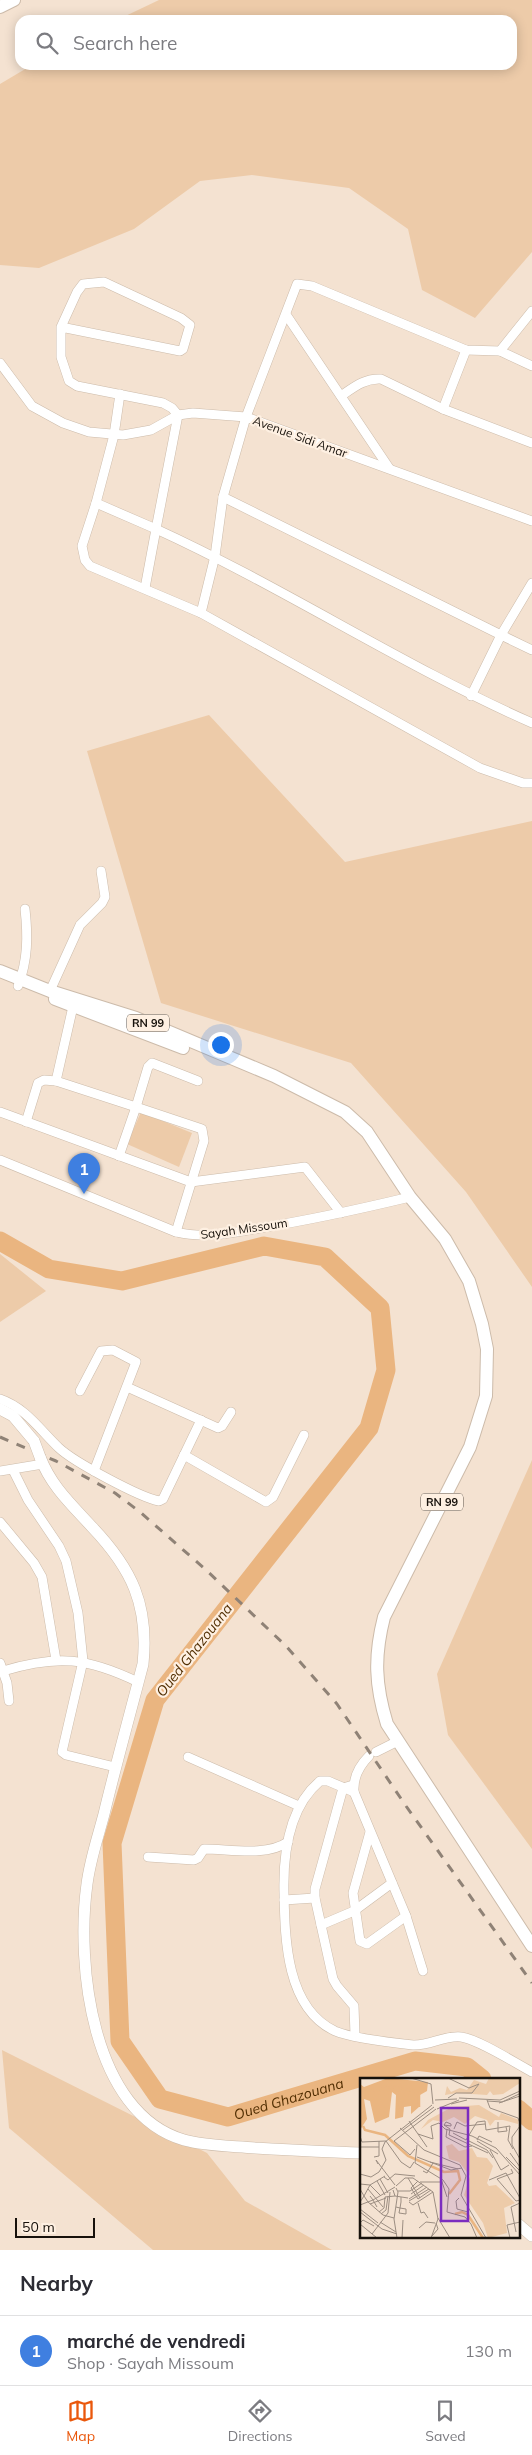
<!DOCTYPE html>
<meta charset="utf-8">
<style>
:root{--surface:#fff;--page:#f2f2f3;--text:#2b2b33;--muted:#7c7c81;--line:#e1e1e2;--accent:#ea580c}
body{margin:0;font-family:Mulish,sans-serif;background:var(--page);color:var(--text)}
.scale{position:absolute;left:15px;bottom:12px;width:80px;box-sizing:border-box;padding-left:5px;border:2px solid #17110b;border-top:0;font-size:14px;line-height:18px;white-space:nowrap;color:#17110b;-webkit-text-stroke:4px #fef0e2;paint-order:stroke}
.you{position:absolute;left:220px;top:1044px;width:18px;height:18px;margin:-12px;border:4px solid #fff;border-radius:50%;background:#1a73e8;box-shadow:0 0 0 8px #1a73e833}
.badge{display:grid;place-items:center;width:32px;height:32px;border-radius:50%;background:var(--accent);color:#fff;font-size:16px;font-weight:700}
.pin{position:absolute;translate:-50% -41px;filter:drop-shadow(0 1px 2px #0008)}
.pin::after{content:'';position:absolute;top:26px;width:18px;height:15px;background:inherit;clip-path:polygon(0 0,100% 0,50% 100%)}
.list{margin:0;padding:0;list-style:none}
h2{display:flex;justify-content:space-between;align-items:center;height:65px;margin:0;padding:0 20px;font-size:21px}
h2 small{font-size:16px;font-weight:400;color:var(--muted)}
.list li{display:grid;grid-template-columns:32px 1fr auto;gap:15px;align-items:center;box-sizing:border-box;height:70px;padding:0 20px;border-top:1px solid var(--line)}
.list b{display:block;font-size:19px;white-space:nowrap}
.list p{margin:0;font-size:16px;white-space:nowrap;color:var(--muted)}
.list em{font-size:16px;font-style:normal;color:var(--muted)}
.icon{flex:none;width:28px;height:28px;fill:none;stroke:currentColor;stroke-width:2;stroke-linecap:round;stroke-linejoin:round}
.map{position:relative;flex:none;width:532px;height:2250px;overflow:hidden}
.search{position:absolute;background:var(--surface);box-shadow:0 2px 12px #0003;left:15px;right:15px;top:15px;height:55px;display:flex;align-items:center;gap:12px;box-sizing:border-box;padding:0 18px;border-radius:15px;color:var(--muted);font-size:19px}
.sheet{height:135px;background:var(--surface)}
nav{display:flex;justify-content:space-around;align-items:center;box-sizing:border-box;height:70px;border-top:1px solid var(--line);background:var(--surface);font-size:14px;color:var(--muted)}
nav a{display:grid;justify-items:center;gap:2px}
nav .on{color:var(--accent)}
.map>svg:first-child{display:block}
.green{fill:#edcba9}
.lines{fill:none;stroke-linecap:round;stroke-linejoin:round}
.river{stroke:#eab580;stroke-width:19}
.street-casing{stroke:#cba;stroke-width:10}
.secondary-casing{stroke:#cba;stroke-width:12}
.primary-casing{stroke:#cba;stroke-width:14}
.street{stroke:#fff;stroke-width:9}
.secondary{stroke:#fff;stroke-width:11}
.primary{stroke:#fff;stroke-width:12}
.rail{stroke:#8f8276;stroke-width:3;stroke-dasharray:9 9;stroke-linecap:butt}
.secondary-bridge-casing{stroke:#cba;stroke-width:12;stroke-linecap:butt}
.secondary-bridge{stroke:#fff;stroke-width:11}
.labels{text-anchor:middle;stroke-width:4.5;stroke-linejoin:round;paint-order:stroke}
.shield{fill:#fef0e2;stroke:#5c544c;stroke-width:1}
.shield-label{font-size:11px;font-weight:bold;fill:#17110b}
.street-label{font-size:12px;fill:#17110b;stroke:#fef0e2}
.water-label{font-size:14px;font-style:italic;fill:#512e02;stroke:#fef0e2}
.inset-river{fill:none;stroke:#eab580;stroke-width:2.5}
.inset-road{fill:none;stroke:#9c8e82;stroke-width:1}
.view{fill:#7b2cbf;fill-opacity:0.15;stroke:#7b2cbf;stroke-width:2.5}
.inset-edge{fill:none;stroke:#17110b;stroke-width:2.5}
</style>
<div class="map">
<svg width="532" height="2250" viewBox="0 0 532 2250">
<rect width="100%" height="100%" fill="#f4e2d1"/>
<g class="green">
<path d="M159 0H532V252L475 318 422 290 408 229 349 188 252 175 200 181 134 229 39 268 0 265V84L32 65H512V20H117Z"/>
<path d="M209 715 345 862 532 821V1287L466 1192 351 1063 161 1003 87 751Z"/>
<path d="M141 1112 192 1133 179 1167 127 1144Z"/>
<path d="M0 1254 46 1291 0 1322Z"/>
<path d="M532 1460V1849L448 1735 437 1674Z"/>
<path d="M2 2050 207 2153 245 2201 332 2250H153L9 2128Z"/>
</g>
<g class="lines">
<g class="river">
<path id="s1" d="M0 1241 49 1269 122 1281 264 1246 325 1257 380 1308 386 1370 369 1428 155 1700 112 1843 120 2041 160 2099 228 2117 415 2061 467 2067 482 2079"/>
<path d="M518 2109 532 2121"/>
</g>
<defs>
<g id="street">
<path d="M287 316 389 468"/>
<path d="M61 327 180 351 183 349 190 325 181 318 104 282 83 284 77 292 61 327V357L69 381 77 386 163 403 172 408 178 415 156 529C285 588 403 666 532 723"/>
<path d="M500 351 532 366"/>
<path d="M0 363 32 406 63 423 89 432 123 435 151 430 178 415 193 413 246 417 532 521"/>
<path d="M120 394 114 435 96 503 82 546 85 560 90 566 201 613 480 768 523 783H532"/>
<path d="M341 396C354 387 365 378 381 379L443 409 532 443"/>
<path d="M443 409 466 350"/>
<path d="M223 497 501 635 532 583"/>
<path d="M96 503 156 529 145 588"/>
<path d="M201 613 215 556 223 497 246 417 297 284 312 286 466 350 500 351 532 311"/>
<path d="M471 696 501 635 532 650"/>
<path d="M18 986C28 960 28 936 25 909"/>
<path d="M50 991 80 925 102 903 105 897 101 871"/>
<path d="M56 1081 74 1002"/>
<path d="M0 1112 191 1182 305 1167 341 1213"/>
<path d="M26 1122 38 1083 44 1080 56 1081 136 1107 148 1067 152 1063 198 1081"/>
<path d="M119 1156 136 1107 202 1129 204 1141 176 1232"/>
<path d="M0 1160 176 1232C205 1239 231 1233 260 1228 310 1220 360 1209 410 1197"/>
<path d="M127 1387 218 1428 222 1426 231 1412"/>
<path d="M80 1391 101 1351 113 1350 136 1362 94 1471"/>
<path d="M0 1399C26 1408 40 1430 59 1448 74 1462 139 1497 159 1501L163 1499 201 1420"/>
<path d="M184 1455 266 1502 273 1497 304 1435"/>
<path d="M13 1470 28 1500 59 1546 66 1561 78 1613 83 1661 62 1752 66 1755 115 1767"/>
<path d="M0 1471 43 1464"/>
<path d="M0 1522 34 1563 42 1577 56 1660"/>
<path d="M0 1663 7 1683 9 1701"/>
<path d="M3 1671C58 1654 88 1658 138 1682"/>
<path d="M376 1752 398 1741"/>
<path d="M369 1756C359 1766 353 1778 354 1792L406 1916 423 1971"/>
<path d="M188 1757 299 1806"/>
<path d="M353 1785 343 1788 315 1889V1898L333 1979 337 1986 354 2006 355 2035"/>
<path d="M354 1792 328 1781H320C289 1807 283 1854 284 1893 285 1939 286 2008 335 2031 351 2038 394 2043 413 2045 429 2046 445 2035 461 2037 478 2039 515 2063 532 2072"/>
<path d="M370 1832 353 1893 360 1941 367 1944 406 1916"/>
<path d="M148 1857 194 1860 198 1858 204 1849C230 1849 265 1857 288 1842"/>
<path d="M284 1900 315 1898"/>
<path d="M321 1925 354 1911 392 1883"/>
</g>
<g id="secondary">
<path d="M0 1409 13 1416 34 1441"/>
<path d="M40 1457C51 1486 71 1504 92 1527 132 1569 149 1605 143 1664 130 1714 116 1764 104 1814 98 1837 90 1860 87 1884 76 1963 91 2113 184 2140 206 2146 232 2146 255 2148 290 2150 326 2152 361 2153"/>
<path d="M518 2224 532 2236"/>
</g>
<g id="primary">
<path d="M0 7 14 0"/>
<path d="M0 971 50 991 136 1018 274 1076 345 1112 367 1132 410 1197 445 1239 469 1281 482 1324 487 1349 486 1396 470 1447 384 1617C374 1656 375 1685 387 1724L532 1946"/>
<path d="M55 999 183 1048"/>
</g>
</defs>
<use href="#street" class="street-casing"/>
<use href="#secondary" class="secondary-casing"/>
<use href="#primary" class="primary-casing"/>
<use href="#street" class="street"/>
<use href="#secondary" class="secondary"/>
<use href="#primary" class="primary"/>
<path class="rail" d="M0 1437 56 1461 115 1493 140 1512 205 1569 286 1646 337 1704 406 1806 532 1983"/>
<defs>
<path id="secondary-bridge" d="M34 1441 40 1457"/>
</defs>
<use href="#secondary-bridge" class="secondary-bridge-casing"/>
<use href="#secondary-bridge" class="secondary-bridge"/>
</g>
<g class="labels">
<g class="shield">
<rect x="127" y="1014.5" width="42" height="17" rx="4"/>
<rect x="421" y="1493.5" width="42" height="17" rx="4"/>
</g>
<g class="shield-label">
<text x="148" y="1027">RN 99</text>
<text x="442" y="1506">RN 99</text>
</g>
<g class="street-label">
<text transform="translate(300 437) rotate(20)" y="4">Avenue Sidi Amar</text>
<text transform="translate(244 1229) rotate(-8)" y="4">Sayah Missoum</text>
</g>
<g class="water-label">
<text transform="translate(194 1650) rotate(-52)" y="5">Oued Ghazouana</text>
<text dy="5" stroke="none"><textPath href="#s1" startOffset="1434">Oued Ghazouana</textPath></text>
</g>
</g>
<g transform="translate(360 2078)">
<rect width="160" height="160" fill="#f4e2d1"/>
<path d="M129 0H160V5L143 16 133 17 130 13 127 17 97 15 85 17 87 8 91 14 100 10 107 12 114 2 126 6ZM119 27 139 39 141 35 159 42 158 46 143 42H135L130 48 127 42 115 38 105 46 94 39 83 44 73 42 61 51 68 42 92 29ZM92 66 99 73 112 70 117 79 127 80 133 88 127 105 129 108 136 107 155 125 144 130 147 155 128 160 123 145 104 117 110 98 99 84 89 81 86 68Z" fill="#edcba9"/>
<path d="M28 0 68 4 67 13 60 17 59 29 51 36V28L44 29 43 39 35 41 36 17 32 14 29 39 15 45 10 23 4 21 7 41 0 52V6L4 9Z" fill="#eab580"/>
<path class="inset-river" d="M0 15 32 9 55 13 59 17V29M3 48 5 52 25 57 48 78 84 94 98 93 100 102 89 116M95 136 102 134 108 137 123 160"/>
<path class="inset-road" d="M51 0 71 6 73 26M88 20 96 15H112L119 6 109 10 88 0M99 20 140 22 160 13M75 22 97 21M127 22 130 30 158 40 160 45M127 23 142 24 159 16M139 25 160 18M91 26 107 22M77 31 99 22M49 43 67 69M86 44 91 46V48L84 47ZM138 44V54L147 53 146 49M84 47 90 51 89 57 128 75M160 48 152 59V67L160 81M40 50 64 72 100 87 106 98 101 117 126 160M87 51 86 59 105 69 112 68M94 51 97 44 105 48 125 46M43 52 74 29M93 55 106 62 117 44 125 43 126 52 150 48 148 62 153 71M58 56 73 61 71 48 79 45 85 51 112 58 136 70 160 97M0 58 2 64 26 63M107 62 127 72 133 80M117 62 119 58 132 64M26 63 41 84 50 90 54 84M117 63 138 76M57 67 55 85 83 102 89 111 87 134 105 139 111 146 117 160M0 69H19M55 71 50 77 34 63 76 31M130 72 141 92 149 87M150 75 160 89M14 79 19 78V63M57 79 91 92 102 90M146 79 160 93M70 84 98 91M18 86 16 82 35 107M151 91 153 95 137 101 156 123 160 122M63 93 67 95 73 85M0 96 11 99 19 94 26 82 22 71 25 64 72 27M24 99 28 102 35 96 55 98M48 100 60 120M20 101 28 115M129 102 146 95 160 120M17 103 25 117M58 103 51 110 58 121 71 112M60 104H83M82 104 87 119M0 106 10 107 21 118M10 107 4 118 8 124 23 137 34 140M10 107 25 98M36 108 45 100H53L73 114 78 141 71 160M36 110 38 114 34 141 37 160M0 111 4 118 0 124M8 111 23 129M33 112 35 118 48 120M38 113H50L62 105M51 116 64 107M99 120 96 123 97 131 108 134M49 121 67 109M49 123 69 111M49 124 53 127 73 114M58 125 61 135 64 134 68 140M10 126 26 120M0 127 13 122 10 118M17 129 13 122 35 109M36 129 40 130 46 131V136L39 135 40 130 41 124V119M0 131 18 145M0 134 22 151 37 156M19 134 24 130 25 119 35 118M21 136 26 132 28 118M78 140 90 160M20 144 36 154M0 145 3 142 14 148M0 146 17 160M59 150 66 144 75 145M156 154 151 129 160 125M12 156 28 135 30 114M72 158 78 151 76 145M42 160 43 142M150 160 147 147 160 144"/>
<path class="view" d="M81 30H108V143H81Z"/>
<rect width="160" height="160" class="inset-edge"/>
</g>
</svg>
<div class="scale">50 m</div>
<div class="you"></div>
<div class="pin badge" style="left:84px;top:1194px;background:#3f7fe0">1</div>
<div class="search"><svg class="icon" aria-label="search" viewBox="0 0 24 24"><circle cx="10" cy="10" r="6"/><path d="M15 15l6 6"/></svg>Search here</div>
</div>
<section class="sheet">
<h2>Nearby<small></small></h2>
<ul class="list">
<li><span class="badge" style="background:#3f7fe0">1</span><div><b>marché de vendredi</b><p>Shop · Sayah Missoum</p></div><em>130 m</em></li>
</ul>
</section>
<nav>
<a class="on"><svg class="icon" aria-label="map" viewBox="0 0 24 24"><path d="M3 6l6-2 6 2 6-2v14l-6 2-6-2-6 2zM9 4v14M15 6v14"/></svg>Map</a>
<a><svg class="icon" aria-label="directions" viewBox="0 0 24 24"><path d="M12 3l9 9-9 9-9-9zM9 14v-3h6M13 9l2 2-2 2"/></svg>Directions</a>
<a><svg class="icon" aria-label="saved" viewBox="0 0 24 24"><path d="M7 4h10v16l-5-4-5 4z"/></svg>Saved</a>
</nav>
